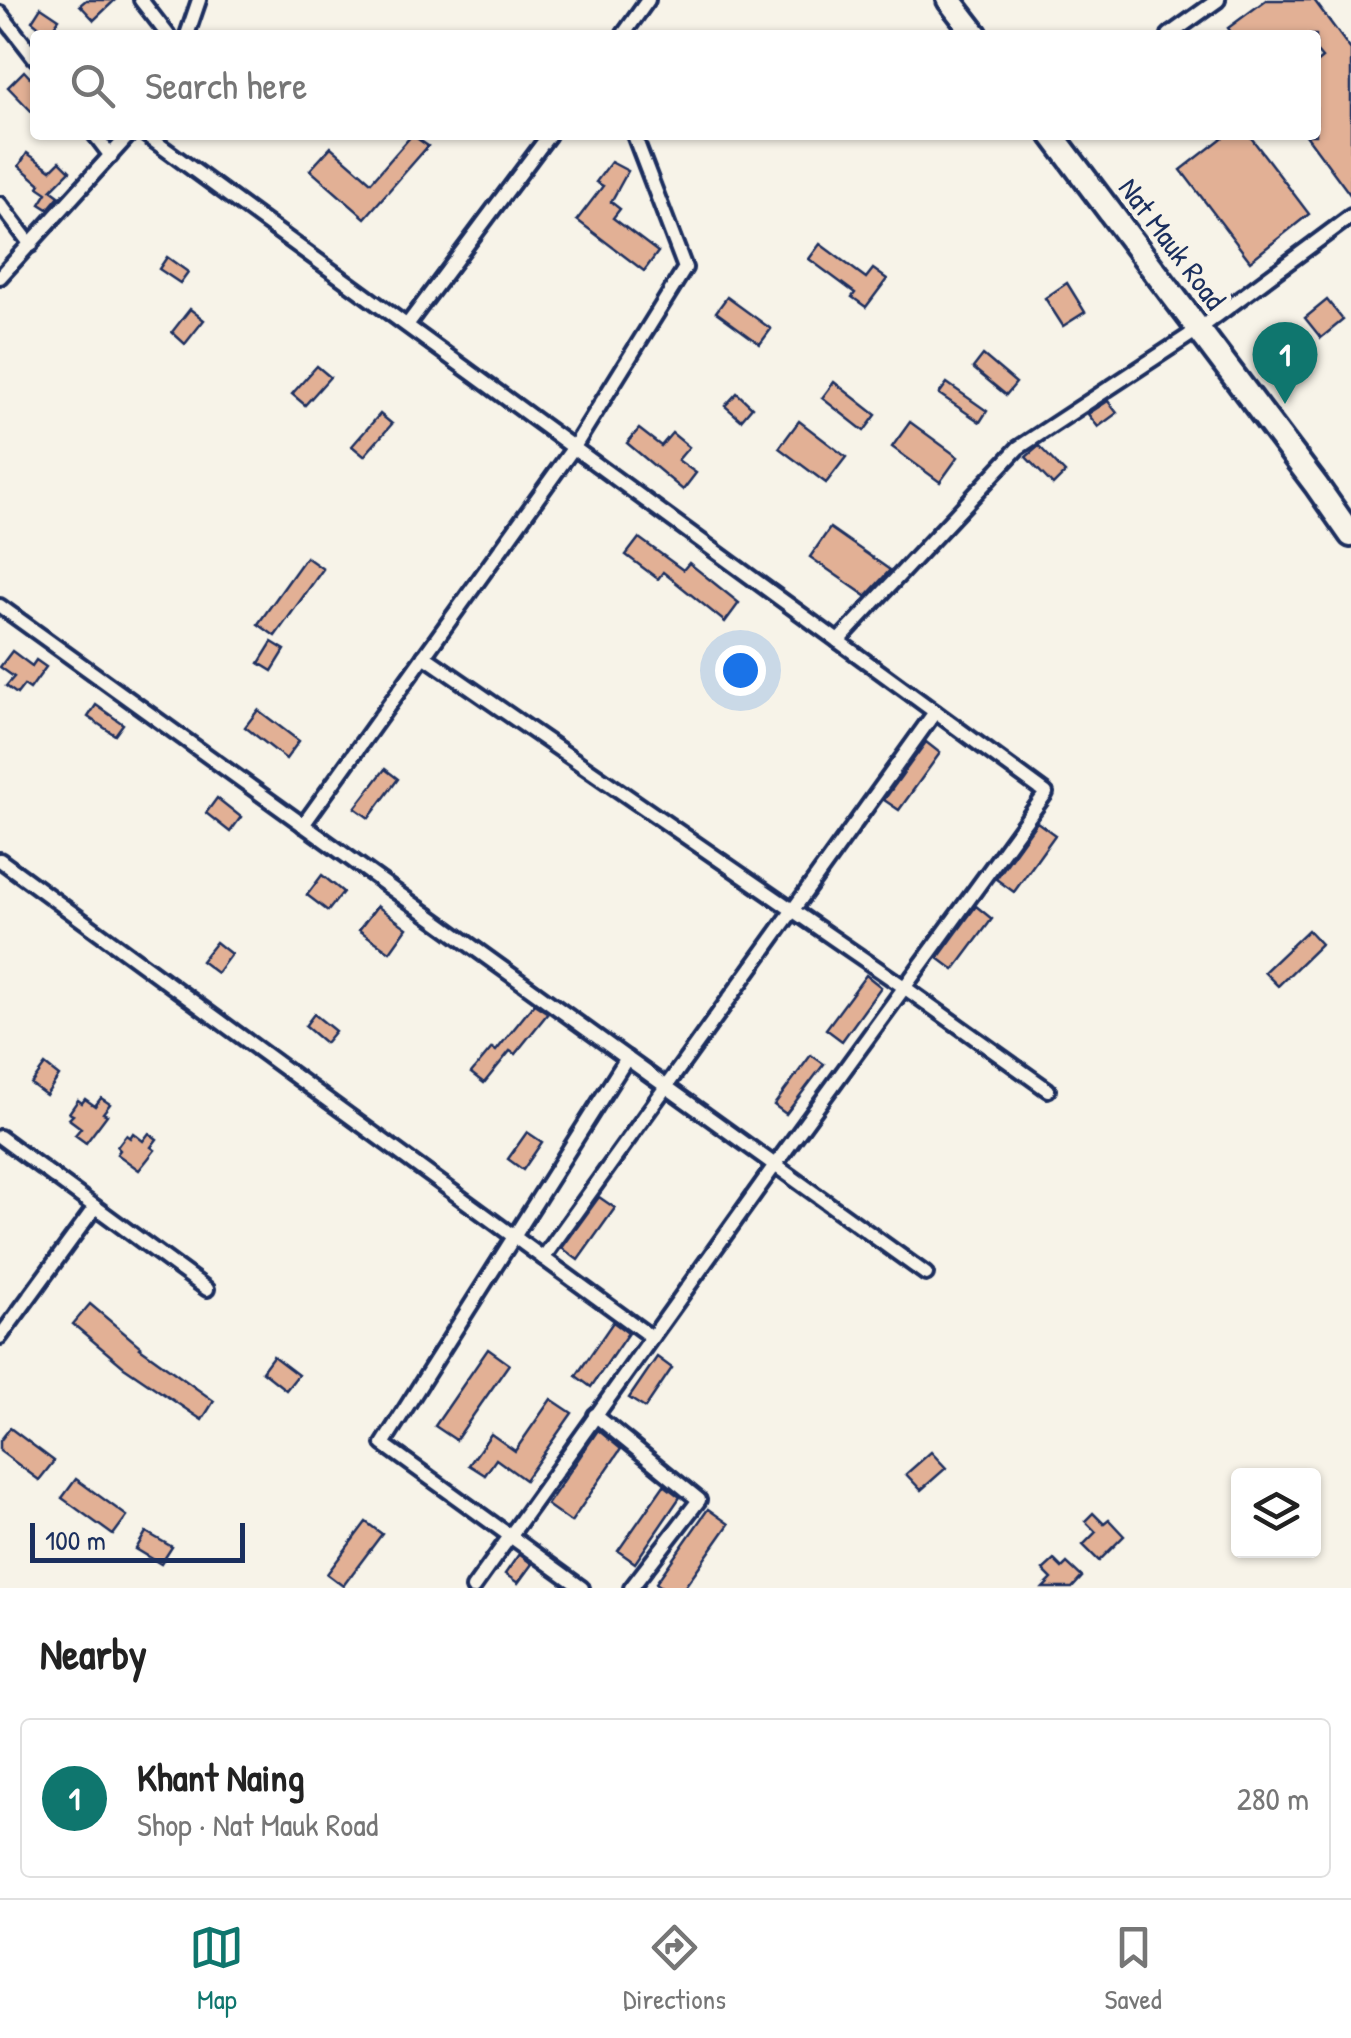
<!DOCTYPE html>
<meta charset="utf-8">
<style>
:root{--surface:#fff;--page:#f6f6f6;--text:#222;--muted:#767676;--line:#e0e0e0;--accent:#0f766e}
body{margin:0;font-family:"Patrick Hand",sans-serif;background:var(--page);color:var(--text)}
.controls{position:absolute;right:30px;bottom:30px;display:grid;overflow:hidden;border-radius:10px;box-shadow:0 2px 8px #0004}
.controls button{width:90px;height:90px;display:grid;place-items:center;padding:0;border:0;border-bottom:2px solid var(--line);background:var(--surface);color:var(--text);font:50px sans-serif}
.scale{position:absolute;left:30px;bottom:25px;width:215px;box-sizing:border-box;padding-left:10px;border:5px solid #1b2f5e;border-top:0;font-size:28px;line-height:35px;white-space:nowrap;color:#1b2f5e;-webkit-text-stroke:8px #f7f3e8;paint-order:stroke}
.you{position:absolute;left:740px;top:670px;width:35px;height:35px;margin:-25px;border:8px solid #fff;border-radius:50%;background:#1a73e8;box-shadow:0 0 0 15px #1a73e833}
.badge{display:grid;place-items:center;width:65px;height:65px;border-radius:50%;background:var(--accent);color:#fff;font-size:32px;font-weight:700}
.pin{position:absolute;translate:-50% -82px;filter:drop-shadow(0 2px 5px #0008)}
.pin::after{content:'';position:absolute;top:52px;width:35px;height:30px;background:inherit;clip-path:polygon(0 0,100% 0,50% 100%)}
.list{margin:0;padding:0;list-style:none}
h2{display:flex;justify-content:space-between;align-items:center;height:130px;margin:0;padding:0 40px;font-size:42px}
h2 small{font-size:32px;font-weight:400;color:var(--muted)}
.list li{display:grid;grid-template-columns:65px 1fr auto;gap:30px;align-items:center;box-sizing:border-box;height:160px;margin:0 20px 20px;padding:0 20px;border:2px solid var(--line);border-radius:10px}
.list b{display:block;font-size:38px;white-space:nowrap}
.list p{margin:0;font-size:32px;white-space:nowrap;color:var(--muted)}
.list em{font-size:32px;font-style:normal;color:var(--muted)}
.icon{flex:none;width:55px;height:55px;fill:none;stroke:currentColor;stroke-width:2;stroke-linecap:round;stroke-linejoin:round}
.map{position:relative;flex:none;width:1351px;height:1588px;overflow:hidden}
.search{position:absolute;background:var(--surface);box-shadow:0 2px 8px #0004;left:30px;right:30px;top:30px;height:110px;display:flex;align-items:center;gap:25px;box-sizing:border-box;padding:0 35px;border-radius:10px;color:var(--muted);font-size:38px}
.sheet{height:310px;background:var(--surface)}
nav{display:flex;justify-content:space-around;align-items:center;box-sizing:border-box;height:140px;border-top:2px solid var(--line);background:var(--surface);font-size:28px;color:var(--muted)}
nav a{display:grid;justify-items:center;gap:5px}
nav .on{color:var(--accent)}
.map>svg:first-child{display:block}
.building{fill:#e2b095;stroke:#1b2f5e;stroke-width:2.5}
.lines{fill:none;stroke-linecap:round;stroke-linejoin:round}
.street-casing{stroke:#1b2f5e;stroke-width:20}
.highway-casing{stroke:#1b2f5e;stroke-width:30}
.street{stroke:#f7f3e8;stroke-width:12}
.highway{stroke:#f7f3e8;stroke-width:22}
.labels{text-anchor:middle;stroke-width:9;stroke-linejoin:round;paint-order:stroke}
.street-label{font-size:30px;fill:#1b2f5e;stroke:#f7f3e8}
</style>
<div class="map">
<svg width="1351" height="1588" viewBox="0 0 1351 1588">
<rect width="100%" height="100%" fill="#f7f3e8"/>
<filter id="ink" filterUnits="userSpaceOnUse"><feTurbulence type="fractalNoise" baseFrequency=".01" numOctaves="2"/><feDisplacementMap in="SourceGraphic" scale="20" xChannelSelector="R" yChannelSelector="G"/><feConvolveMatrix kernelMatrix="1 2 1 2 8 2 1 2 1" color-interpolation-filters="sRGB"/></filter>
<g filter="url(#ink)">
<g class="building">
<path d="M86 0H115L94 20 80 5Z"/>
<path d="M1266 0H1314L1351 50V196L1306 135H1316V63L1322 58 1316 51V35H1233L1228 28Z"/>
<path d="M41 7 59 19 48 34 32 21Z"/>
<path d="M24 71 35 83V115L8 87Z"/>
<path d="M412 135 428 146 365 218 310 170 331 147 371 182Z"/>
<path d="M1226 135H1249L1309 214 1250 261 1181 170Z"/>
<path d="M27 153 51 170 60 161 70 171 51 190 59 196 48 209 40 204 47 193 38 187 40 184 19 166Z"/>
<path d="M611 162 628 171 611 202 620 209 613 218 658 252 644 271 577 220 603 186 596 182Z"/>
<path d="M820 244 866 278 873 269 887 279 866 307 852 297 855 293 809 259Z"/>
<path d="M167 257 188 272 180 283 159 269Z"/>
<path d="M1067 283 1085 312 1063 326 1045 298Z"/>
<path d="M727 297 771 329 760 344 716 312Z"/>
<path d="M1327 300 1343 320 1321 338 1305 318Z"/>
<path d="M190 309 204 320 185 344 172 332Z"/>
<path d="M983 355 1016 383 1006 395 973 368Z"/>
<path d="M317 366 330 377 305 405 292 394Z"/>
<path d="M834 382 876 415 864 431 822 398Z"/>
<path d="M947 383 987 411 980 422 939 394Z"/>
<path d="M737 393 752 407 741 420 725 406Z"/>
<path d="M1108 401 1117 413 1098 427 1088 414Z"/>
<path d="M380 414 392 424 364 456 352 446Z"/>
<path d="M799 421 846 457 826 483 779 448Z"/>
<path d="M910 422 958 457 940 482 892 447Z"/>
<path d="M639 429 661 446 672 433 689 447 678 460 696 473 683 490 627 443Z"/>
<path d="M1039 446 1065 473 1053 485 1026 457Z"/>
<path d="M830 528 890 570 866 596 810 557Z"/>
<path d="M639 538 683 570 689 563 739 603 725 622 663 572 658 579 626 555Z"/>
<path d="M306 557 323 569 275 636 258 624Z"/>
<path d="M272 642 285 650 272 671 259 663Z"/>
<path d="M12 651 32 666 36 660 46 667 30 689 24 685 17 694 6 686 14 677 0 667Z"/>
<path d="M96 705 123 724 115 735 88 717Z"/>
<path d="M258 710 299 741 286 759 245 727Z"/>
<path d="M926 742 940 753 899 810 884 800Z"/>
<path d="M385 769 398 779 369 818 355 808Z"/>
<path d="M217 798 241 817 230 832 206 813Z"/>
<path d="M1037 822 1055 835 1014 892 996 879Z"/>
<path d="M322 875 343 892 328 911 307 895Z"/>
<path d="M377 906 407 928 390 952 359 930Z"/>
<path d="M976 906 992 919 954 970 938 958Z"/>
<path d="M1308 930 1321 944 1278 986 1264 972Z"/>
<path d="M216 942 231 954 217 973 201 961Z"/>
<path d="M866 975 881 987 842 1041 826 1029Z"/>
<path d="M534 1004 548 1013 515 1054 510 1051 484 1083 471 1073 492 1048 496 1051Z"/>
<path d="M314 1014 335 1031 325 1043 305 1026Z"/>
<path d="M811 1055 824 1064 786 1114 774 1105Z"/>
<path d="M45 1065 59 1076 46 1095 31 1084Z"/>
<path d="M101 1098 110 1104 103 1113 107 1115 86 1143 75 1135 81 1128 69 1119 73 1115 69 1113 78 1100 82 1103 85 1099 95 1106Z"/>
<path d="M527 1132 542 1142 523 1170 508 1159Z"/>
<path d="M133 1133 143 1141 149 1133 157 1139 151 1147 155 1150 139 1170 117 1154 120 1150 117 1147 126 1135 130 1138Z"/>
<path d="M599 1197 615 1208 578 1260 562 1248Z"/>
<path d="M90 1304 141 1347 140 1348 214 1401 202 1420 124 1367 73 1324Z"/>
<path d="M613 1322 628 1333 591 1387 576 1376Z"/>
<path d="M488 1349 509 1364 456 1440 435 1426Z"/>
<path d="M273 1356 298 1375 286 1390 262 1371Z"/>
<path d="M657 1357 672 1368 645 1408 629 1398Z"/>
<path d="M551 1399 572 1413 525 1480 496 1459 485 1475 469 1465 491 1434 515 1451Z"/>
<path d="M10 1428 54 1461 39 1480 0 1451V1441Z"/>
<path d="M598 1430 621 1449 571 1522 547 1505Z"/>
<path d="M931 1452 946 1468 921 1490 906 1474Z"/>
<path d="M76 1479 127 1516 113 1535 62 1498Z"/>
<path d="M664 1485 680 1497 635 1563 618 1551Z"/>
<path d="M708 1509 729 1524 684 1588H663L656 1583Z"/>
<path d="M1093 1513 1104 1524 1109 1520 1124 1536 1099 1561 1083 1545 1096 1532 1085 1521Z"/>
<path d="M366 1522 382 1534 343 1586 327 1574Z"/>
<path d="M146 1532 172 1547 161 1564 136 1549Z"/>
<path d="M519 1554 532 1564 518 1583 505 1574Z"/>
<path d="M1054 1560 1062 1568 1067 1563 1082 1577 1072 1588H1043L1052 1579 1043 1570Z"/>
</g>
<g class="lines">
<defs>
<g id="street">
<path d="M141 0 168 35"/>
<path d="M0 13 35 58"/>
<path d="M187 35 199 0"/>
<path d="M623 35 648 0"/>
<path d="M1169 35 1218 0"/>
<path d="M95 135 111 156"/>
<path d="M146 135 1046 793 775 1165 473 1588"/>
<path d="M0 204 31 245"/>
<path d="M0 277 129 135"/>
<path d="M407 325 549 135"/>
<path d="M0 606 926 1274"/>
<path d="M838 641 1018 448 1199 329 1351 216"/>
<path d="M424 656 904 987 1048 1090"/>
<path d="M303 825 574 447 685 268 634 135"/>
<path d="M0 860 651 1337"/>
<path d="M0 1137 207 1289"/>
<path d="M543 1258 935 712"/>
<path d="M0 1337 95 1207"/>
<path d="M595 1415 699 1500 631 1588"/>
<path d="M582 1588 383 1444 627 1058"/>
</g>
<g id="highway">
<path d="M949 0 976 35"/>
<path d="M1052 135 1316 485 1351 535"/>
</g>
</defs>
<use href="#street" class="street-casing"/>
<use href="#highway" class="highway-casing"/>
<use href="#street" class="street"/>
<use href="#highway" class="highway"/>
</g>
</g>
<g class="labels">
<g class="street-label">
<text transform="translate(1172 244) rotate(53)" y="10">Nat Mauk Road</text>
</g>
</g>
</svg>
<div class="controls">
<button><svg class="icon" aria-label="layers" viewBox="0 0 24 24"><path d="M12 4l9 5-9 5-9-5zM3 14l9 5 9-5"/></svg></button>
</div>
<div class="scale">100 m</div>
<div class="you"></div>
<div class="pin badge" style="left:1285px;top:404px">1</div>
<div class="search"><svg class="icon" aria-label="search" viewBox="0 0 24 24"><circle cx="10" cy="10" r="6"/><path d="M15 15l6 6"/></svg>Search here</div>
</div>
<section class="sheet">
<h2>Nearby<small></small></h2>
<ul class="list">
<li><span class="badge">1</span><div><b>Khant Naing</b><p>Shop · Nat Mauk Road</p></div><em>280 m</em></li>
</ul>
</section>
<nav>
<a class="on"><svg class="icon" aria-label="map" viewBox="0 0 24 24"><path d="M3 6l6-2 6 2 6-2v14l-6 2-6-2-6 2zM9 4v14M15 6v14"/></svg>Map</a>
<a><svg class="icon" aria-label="directions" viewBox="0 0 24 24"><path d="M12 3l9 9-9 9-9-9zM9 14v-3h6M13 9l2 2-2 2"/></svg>Directions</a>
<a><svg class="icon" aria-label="saved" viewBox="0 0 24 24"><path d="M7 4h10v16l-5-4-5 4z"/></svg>Saved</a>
</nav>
